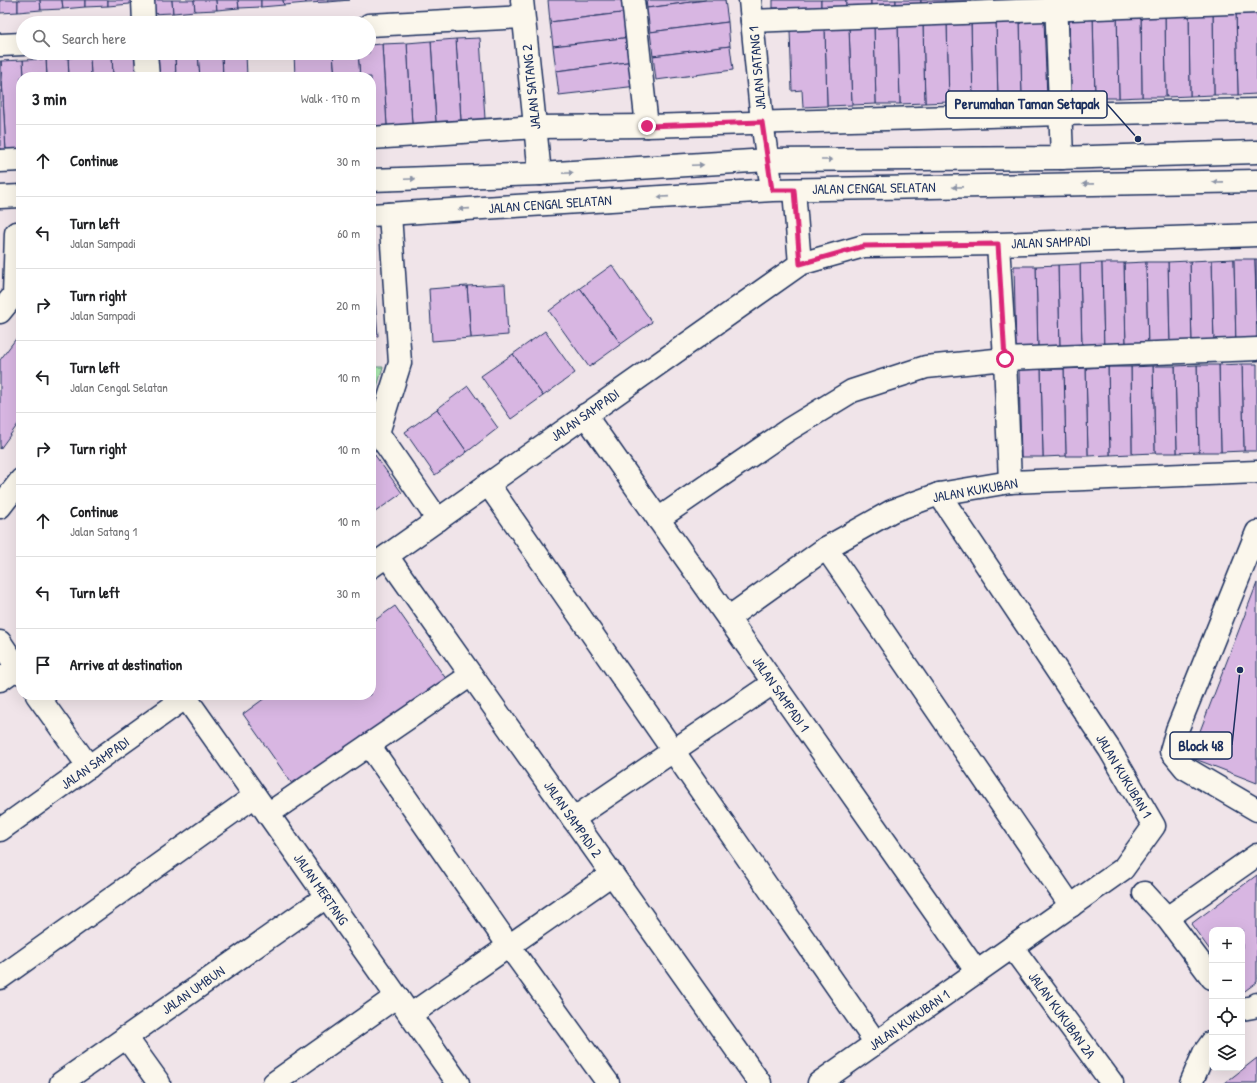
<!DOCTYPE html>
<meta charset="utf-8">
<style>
:root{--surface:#fff;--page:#f6f6f6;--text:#202124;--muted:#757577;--line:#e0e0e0}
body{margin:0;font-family:"Patrick Hand",sans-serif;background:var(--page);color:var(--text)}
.controls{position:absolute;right:12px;bottom:12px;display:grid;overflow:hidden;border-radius:8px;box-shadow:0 4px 16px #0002}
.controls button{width:36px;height:36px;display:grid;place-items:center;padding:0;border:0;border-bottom:1px solid var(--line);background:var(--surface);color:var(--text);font:20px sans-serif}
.stop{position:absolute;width:12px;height:12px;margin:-9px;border:3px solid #db2777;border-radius:50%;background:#fff}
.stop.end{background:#db2777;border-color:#fff;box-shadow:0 1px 4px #0008}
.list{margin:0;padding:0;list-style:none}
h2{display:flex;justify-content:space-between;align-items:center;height:52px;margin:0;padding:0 16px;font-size:17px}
h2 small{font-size:13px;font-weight:400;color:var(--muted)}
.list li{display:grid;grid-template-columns:26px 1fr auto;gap:12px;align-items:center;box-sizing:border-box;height:72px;padding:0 16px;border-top:1px solid var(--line)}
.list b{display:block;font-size:15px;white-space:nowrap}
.list p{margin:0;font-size:13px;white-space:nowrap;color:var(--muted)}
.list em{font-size:13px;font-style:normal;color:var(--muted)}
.icon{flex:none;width:22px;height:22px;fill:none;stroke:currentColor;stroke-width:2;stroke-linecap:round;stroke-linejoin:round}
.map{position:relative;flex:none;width:1257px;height:1083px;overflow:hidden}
.search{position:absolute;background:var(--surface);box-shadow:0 4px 16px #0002;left:16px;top:16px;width:360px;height:44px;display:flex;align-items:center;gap:10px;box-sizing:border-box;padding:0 14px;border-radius:22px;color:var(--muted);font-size:15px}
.panel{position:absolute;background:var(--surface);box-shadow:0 4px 16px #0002;left:16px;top:72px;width:360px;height:628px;border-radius:16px}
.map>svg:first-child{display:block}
.green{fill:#abe8af;stroke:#638c86}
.building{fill:#d8b6e2;stroke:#1b2f5e}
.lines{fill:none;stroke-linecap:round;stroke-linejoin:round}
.minor-casing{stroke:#1b2f5e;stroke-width:25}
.minor{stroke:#fbf7ec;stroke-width:22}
.oneway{fill:#8b93a5}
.route{stroke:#db2777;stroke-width:5}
.labels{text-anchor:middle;stroke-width:3;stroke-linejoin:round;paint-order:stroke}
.street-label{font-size:14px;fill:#1b2f5e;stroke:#fbf7ec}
.leader{fill:none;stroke:#1b2f5e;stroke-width:1.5}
.callout-dot{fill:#1b2f5e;stroke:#fbf7ec;stroke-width:1.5}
.callout{fill:#fbf7ec;stroke:#1b2f5e;stroke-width:1.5}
.callout-label{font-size:15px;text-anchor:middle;font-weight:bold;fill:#1b2f5e}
</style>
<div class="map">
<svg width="1257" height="1083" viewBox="0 0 1257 1083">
<rect width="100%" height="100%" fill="#f0e4e9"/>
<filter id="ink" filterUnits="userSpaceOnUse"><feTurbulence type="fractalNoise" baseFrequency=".025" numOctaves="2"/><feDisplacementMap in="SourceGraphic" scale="8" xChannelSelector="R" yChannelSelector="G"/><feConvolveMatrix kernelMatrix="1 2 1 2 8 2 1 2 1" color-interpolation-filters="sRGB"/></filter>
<g filter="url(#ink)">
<path class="green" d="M371 367H383L371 407Z"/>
<g class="building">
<path d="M0 0H18V12L0 13Z"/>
<path d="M18 0H40L41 10 18 12Z"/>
<path d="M40 0H62L63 9 41 10Z"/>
<path d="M62 0H85V7L63 9Z"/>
<path d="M85 0H108V6L85 7Z"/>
<path d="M108 0H130V4L108 6Z"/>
<path d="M150 0H172L173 13 150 14Z"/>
<path d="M172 0H194L195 11 173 13Z"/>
<path d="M194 0H216L217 10 195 11Z"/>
<path d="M216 0H238L239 8 217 10Z"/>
<path d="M238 0H261V7L239 8Z"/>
<path d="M261 0H283L284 5 261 7Z"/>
<path d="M283 0H306V3L284 5Z"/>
<path d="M306 0H328V2L306 3Z"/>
<path d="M328 0H350L328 2Z"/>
<path d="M548 0H628L629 12 550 22Z"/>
<path d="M646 0H706L647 8Z"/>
<path d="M706 0H725L728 22 650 32 647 8Z"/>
<rect x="773" y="0" width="48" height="8"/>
<path d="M821 0H846V7L821 8Z"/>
<rect x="846" y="0" width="25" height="7"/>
<path d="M871 0H896V6L871 7Z"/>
<rect x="896" y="0" width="25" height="6"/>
<rect x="921" y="0" width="24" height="6"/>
<path d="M945 0H970V5L945 6Z"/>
<path d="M970 0H995V4L970 5Z"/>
<path d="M1257 11V94L1238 95 1236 12Z"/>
<path d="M629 12 632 37 553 46 550 22Z"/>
<path d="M1213 12H1236L1238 95H1214Z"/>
<path d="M1213 12 1214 95 1190 96 1189 13Z"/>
<path d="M1189 13 1190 96 1166 97 1165 14Z"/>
<path d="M1165 14 1166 97H1142L1141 15Z"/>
<path d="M1117 15H1141L1142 97 1119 98Z"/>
<path d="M1117 15 1119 98H1095L1093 16Z"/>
<path d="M1069 16H1093L1095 98 1071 99Z"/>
<path d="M1020 21H1044L1047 98 1022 99Z"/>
<path d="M1020 21 1022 99 998 100 996 22Z"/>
<path d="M728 22 730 46 653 56 650 32Z"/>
<path d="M996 22 998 100 973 101 971 23Z"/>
<path d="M971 23 973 101 949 102 947 24Z"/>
<path d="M947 24 949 102 925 103 923 25Z"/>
<path d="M923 25 925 103 900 104 898 26Z"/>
<path d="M898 26 900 104H876L874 27Z"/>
<path d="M874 27 876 104 852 105 849 28Z"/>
<path d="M849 28 852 105 827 106 825 29Z"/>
<path d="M825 29 827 106 803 107 802 90 792 91 790 30Z"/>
<path d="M632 37 635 61 556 71 553 46Z"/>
<path d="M480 38 485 119 461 121 456 39Z"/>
<path d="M456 39 461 121 436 123 431 41Z"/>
<path d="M431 41 436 123 412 124 407 43Z"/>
<path d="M407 43 412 124 387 126 382 44Z"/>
<path d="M382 44 387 126 371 127V77H360L358 53H369V45Z"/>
<path d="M730 46 733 70 656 80 653 56Z"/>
<path d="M175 53 176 77H152L151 55Z"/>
<path d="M175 53H198L200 77H176Z"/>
<path d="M198 53H222L223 77H200Z"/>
<path d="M222 53H246L247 77H223Z"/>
<path d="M294 53H333L335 77H295Z"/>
<path d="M333 53H358L360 77H335Z"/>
<path d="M135 54 136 77H113L112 55Z"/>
<path d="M112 55 113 77H91L90 56Z"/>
<path d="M90 56 91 77H69L68 58Z"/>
<path d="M68 58 69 77H47L46 59Z"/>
<path d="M46 59 47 77H24L23 60Z"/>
<path d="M23 60 24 77H21V151L6 152 1 61Z"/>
<path d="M0 61H1L6 152H0Z"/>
<path d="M635 61 637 86 559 95 556 71Z"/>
<path d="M1234 259 1236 345 1214 346 1212 260Z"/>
<path d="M1234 259H1255L1257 345H1236Z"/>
<path d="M1255 259H1257V325Z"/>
<path d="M1212 260 1214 346 1192 347 1190 261Z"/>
<path d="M1190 261 1192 347H1170L1168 262Z"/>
<path d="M1146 262 1148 348 1126 349 1124 263Z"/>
<path d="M1146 262H1168L1170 347 1148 348Z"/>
<path d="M1102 263 1104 350H1082L1080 264Z"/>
<path d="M1102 263H1124L1126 349 1104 350Z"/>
<path d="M1080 264 1082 350 1060 351 1058 265Z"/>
<path d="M612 265 652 322 621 344 580 288Z"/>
<path d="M1058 265 1060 351 1038 352 1036 266Z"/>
<path d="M1014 266H1036L1038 352H1016Z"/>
<path d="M505 284 508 335 471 338 467 286Z"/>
<path d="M371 286H374L378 336 371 337Z"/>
<path d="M467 286 471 338 432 341 429 289Z"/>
<path d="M580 288 621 344 589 367 549 311Z"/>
<path d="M545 331 575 373 543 396 513 354Z"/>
<path d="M21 332V420L0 449V360Z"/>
<path d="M513 354 543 396 511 419 481 376Z"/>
<path d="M1242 364H1257V451H1244Z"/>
<path d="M1242 364 1244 451 1221 452 1219 365Z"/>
<path d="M1197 365H1219L1221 452H1199Z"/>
<path d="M1197 365 1199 452 1177 453 1175 366Z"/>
<path d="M1153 366H1175L1177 453H1155Z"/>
<path d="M1153 366 1155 453 1132 454 1131 367Z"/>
<path d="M1108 367H1131L1132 454 1110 455Z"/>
<path d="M1108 367 1110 455 1088 456 1086 368Z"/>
<path d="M1086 368 1088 456H1066L1064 369Z"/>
<path d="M1041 369H1064L1066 456 1043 457Z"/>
<path d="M1041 369 1043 457H1021L1019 370Z"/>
<path d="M468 386 498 428 467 452 437 409Z"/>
<path d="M437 409 467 452 435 475 405 432Z"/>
<path d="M371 451H372L402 493 371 515Z"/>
<path d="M1257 583V783L1190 757Z"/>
<path d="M395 606 449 683 295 788 243 714 269 695H371V623Z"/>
<path d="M1257 875V982L1242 993V930H1212V953L1191 924Z"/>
<path d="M1257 1058V1083H1225Z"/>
</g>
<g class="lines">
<defs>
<g id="minor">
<path d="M143 0 144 23"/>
<path d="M522 0 540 174"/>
<path d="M633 0 647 126"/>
<path d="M750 0 762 122 770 176"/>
<path d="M1056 0 1062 158"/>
<path d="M752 21 1257 2"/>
<path d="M369 25 523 17"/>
<path d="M0 45 23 44"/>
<path d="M146 53 148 77"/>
<path d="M371 138 536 127 647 126 1061 114 1257 110"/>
<path d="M0 161 21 160"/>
<path d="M371 180 540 174 768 160 1058 158 1257 152"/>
<path d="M0 197 21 196"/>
<path d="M390 214 400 363 378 433 438 520"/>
<path d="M371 215 772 190 1257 181"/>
<path d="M998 244 1005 359 1010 482"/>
<path d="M800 264 864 246 998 244 1257 235"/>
<path d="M0 312 14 295 16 233"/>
<path d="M585 415 977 972"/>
<path d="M488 484 876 1043"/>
<path d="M0 507 21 480"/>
<path d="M658 519 788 430 852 391 926 367 1005 359 1257 349"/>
<path d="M1257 532 1177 730 1171 751 1185 768 1257 810"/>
<path d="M826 548 1071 906"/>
<path d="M387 556 760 1083"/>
<path d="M371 567 800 264 794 190"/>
<path d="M728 618 826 548 892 511 939 494 1010 482 1257 472"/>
<path d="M0 642 21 673"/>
<path d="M0 680 17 668"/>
<path d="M37 695 89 767"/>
<path d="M184 695 458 1083"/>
<path d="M369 745 509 946 608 1083"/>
<path d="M268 814 471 675"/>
<path d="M573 819 773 683"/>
<path d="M0 830 189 695"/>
<path d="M1144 893 1167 918"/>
<path d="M1012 947 1112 1083"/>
<path d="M0 978 255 796"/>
<path d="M1212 978 1167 918 1257 855"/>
<path d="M1242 1009 1253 1007 1257 1004"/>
<path d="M410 1015 612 874"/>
<path d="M126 1037 159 1083"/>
<path d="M61 1083 326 897"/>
<path d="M274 1083 397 996"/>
<path d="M819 1083 1123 869 1154 826 1110 750 939 494"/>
<path d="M1191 1083 1204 1053 1212 1042"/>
</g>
</defs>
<use href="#minor" class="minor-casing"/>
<use href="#minor" class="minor"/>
</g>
<defs><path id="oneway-solid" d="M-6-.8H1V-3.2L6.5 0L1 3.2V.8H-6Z"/></defs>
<g class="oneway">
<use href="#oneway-solid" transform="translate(827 160)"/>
<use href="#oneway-solid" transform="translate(698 165) rotate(-3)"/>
<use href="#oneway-solid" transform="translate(568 173) rotate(-3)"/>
<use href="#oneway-solid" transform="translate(410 179) rotate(-2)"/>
<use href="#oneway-solid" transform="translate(1218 182) rotate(179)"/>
<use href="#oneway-solid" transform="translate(1088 184) rotate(179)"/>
<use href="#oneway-solid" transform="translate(958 187) rotate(179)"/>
<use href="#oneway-solid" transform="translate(663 197) rotate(176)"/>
<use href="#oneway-solid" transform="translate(464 209) rotate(176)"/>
</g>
</g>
<g class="lines" filter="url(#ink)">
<path class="route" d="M647 126 762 122 772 190H794L800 264 864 246 998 244 1005 359"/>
</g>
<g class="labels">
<g class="street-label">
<text transform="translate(757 68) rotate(-95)" y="5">JALAN SATANG 1</text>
<text transform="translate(531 87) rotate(-96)" y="5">JALAN SATANG 2</text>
<text transform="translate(874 188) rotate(-1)" y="5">JALAN CENGAL SELATAN</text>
<text transform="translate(550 204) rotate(-4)" y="5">JALAN CENGAL SELATAN</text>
<text transform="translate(1051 242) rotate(-2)" y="5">JALAN SAMPADI</text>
<text transform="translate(585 415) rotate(-35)" y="5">JALAN SAMPADI</text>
<text transform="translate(975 490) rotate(-10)" y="5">JALAN KUKUBAN</text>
<text transform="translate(781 694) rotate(55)" y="5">JALAN SAMPADI 1</text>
<text transform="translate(95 763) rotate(-35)" y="5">JALAN SAMPADI</text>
<text transform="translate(1124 776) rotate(59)" y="5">JALAN KUKUBAN 1</text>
<text transform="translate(573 819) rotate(55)" y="5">JALAN SAMPADI 2</text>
<text transform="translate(321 889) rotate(55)" y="5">JALAN MERTANG</text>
<text transform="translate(193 990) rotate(-35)" y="5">JALAN UMBUN</text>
<text transform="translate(1062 1015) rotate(54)" y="5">JALAN KUKUBAN 2A</text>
<text transform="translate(909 1020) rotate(-35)" y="5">JALAN KUKUBAN 1</text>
</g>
</g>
<path class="leader" d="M1138 139L1107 104M1240 670L1232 745"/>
<g class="callout-dot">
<circle cx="1138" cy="139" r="4"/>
<circle cx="1240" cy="670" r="4"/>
</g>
<g class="callout">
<rect x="946" y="91" width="161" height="27" rx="4"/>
<rect x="1170" y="732" width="62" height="27" rx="4"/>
</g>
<g class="callout-label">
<text x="1027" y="109">Perumahan Taman Setapak</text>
<text x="1201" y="751">Block 48</text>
</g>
</svg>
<div class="controls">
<button>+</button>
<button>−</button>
<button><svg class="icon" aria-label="locate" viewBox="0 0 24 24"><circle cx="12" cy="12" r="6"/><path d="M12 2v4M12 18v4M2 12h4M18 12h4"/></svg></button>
<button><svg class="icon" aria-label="layers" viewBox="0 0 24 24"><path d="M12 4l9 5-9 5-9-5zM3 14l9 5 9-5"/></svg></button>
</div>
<div class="stop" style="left:1005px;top:359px"></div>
<div class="stop end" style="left:647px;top:126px"></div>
<div class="search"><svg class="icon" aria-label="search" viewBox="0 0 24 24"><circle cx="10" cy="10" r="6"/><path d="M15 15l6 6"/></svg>Search here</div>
<section class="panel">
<h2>3 min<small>Walk · 170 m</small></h2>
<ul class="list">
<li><svg class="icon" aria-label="ahead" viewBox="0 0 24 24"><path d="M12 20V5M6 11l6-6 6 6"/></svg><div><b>Continue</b></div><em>30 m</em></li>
<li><svg class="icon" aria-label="left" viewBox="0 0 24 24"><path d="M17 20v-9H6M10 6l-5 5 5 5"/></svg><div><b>Turn left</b><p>Jalan Sampadi</p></div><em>60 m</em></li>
<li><svg class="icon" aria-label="right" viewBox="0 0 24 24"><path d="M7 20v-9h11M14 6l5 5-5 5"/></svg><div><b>Turn right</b><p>Jalan Sampadi</p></div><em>20 m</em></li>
<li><svg class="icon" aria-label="left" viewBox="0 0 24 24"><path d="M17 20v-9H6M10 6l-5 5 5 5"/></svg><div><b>Turn left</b><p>Jalan Cengal Selatan</p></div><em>10 m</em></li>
<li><svg class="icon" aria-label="right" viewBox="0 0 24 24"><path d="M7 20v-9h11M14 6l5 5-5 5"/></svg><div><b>Turn right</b></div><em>10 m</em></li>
<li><svg class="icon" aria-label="ahead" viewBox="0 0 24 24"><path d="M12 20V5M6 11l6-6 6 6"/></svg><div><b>Continue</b><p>Jalan Satang 1</p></div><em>10 m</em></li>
<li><svg class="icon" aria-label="left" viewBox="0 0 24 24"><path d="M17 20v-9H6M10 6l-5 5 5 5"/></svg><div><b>Turn left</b></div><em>30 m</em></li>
<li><svg class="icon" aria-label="arrive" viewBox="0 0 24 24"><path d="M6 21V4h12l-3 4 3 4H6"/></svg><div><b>Arrive at destination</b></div></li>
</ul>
</section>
</div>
